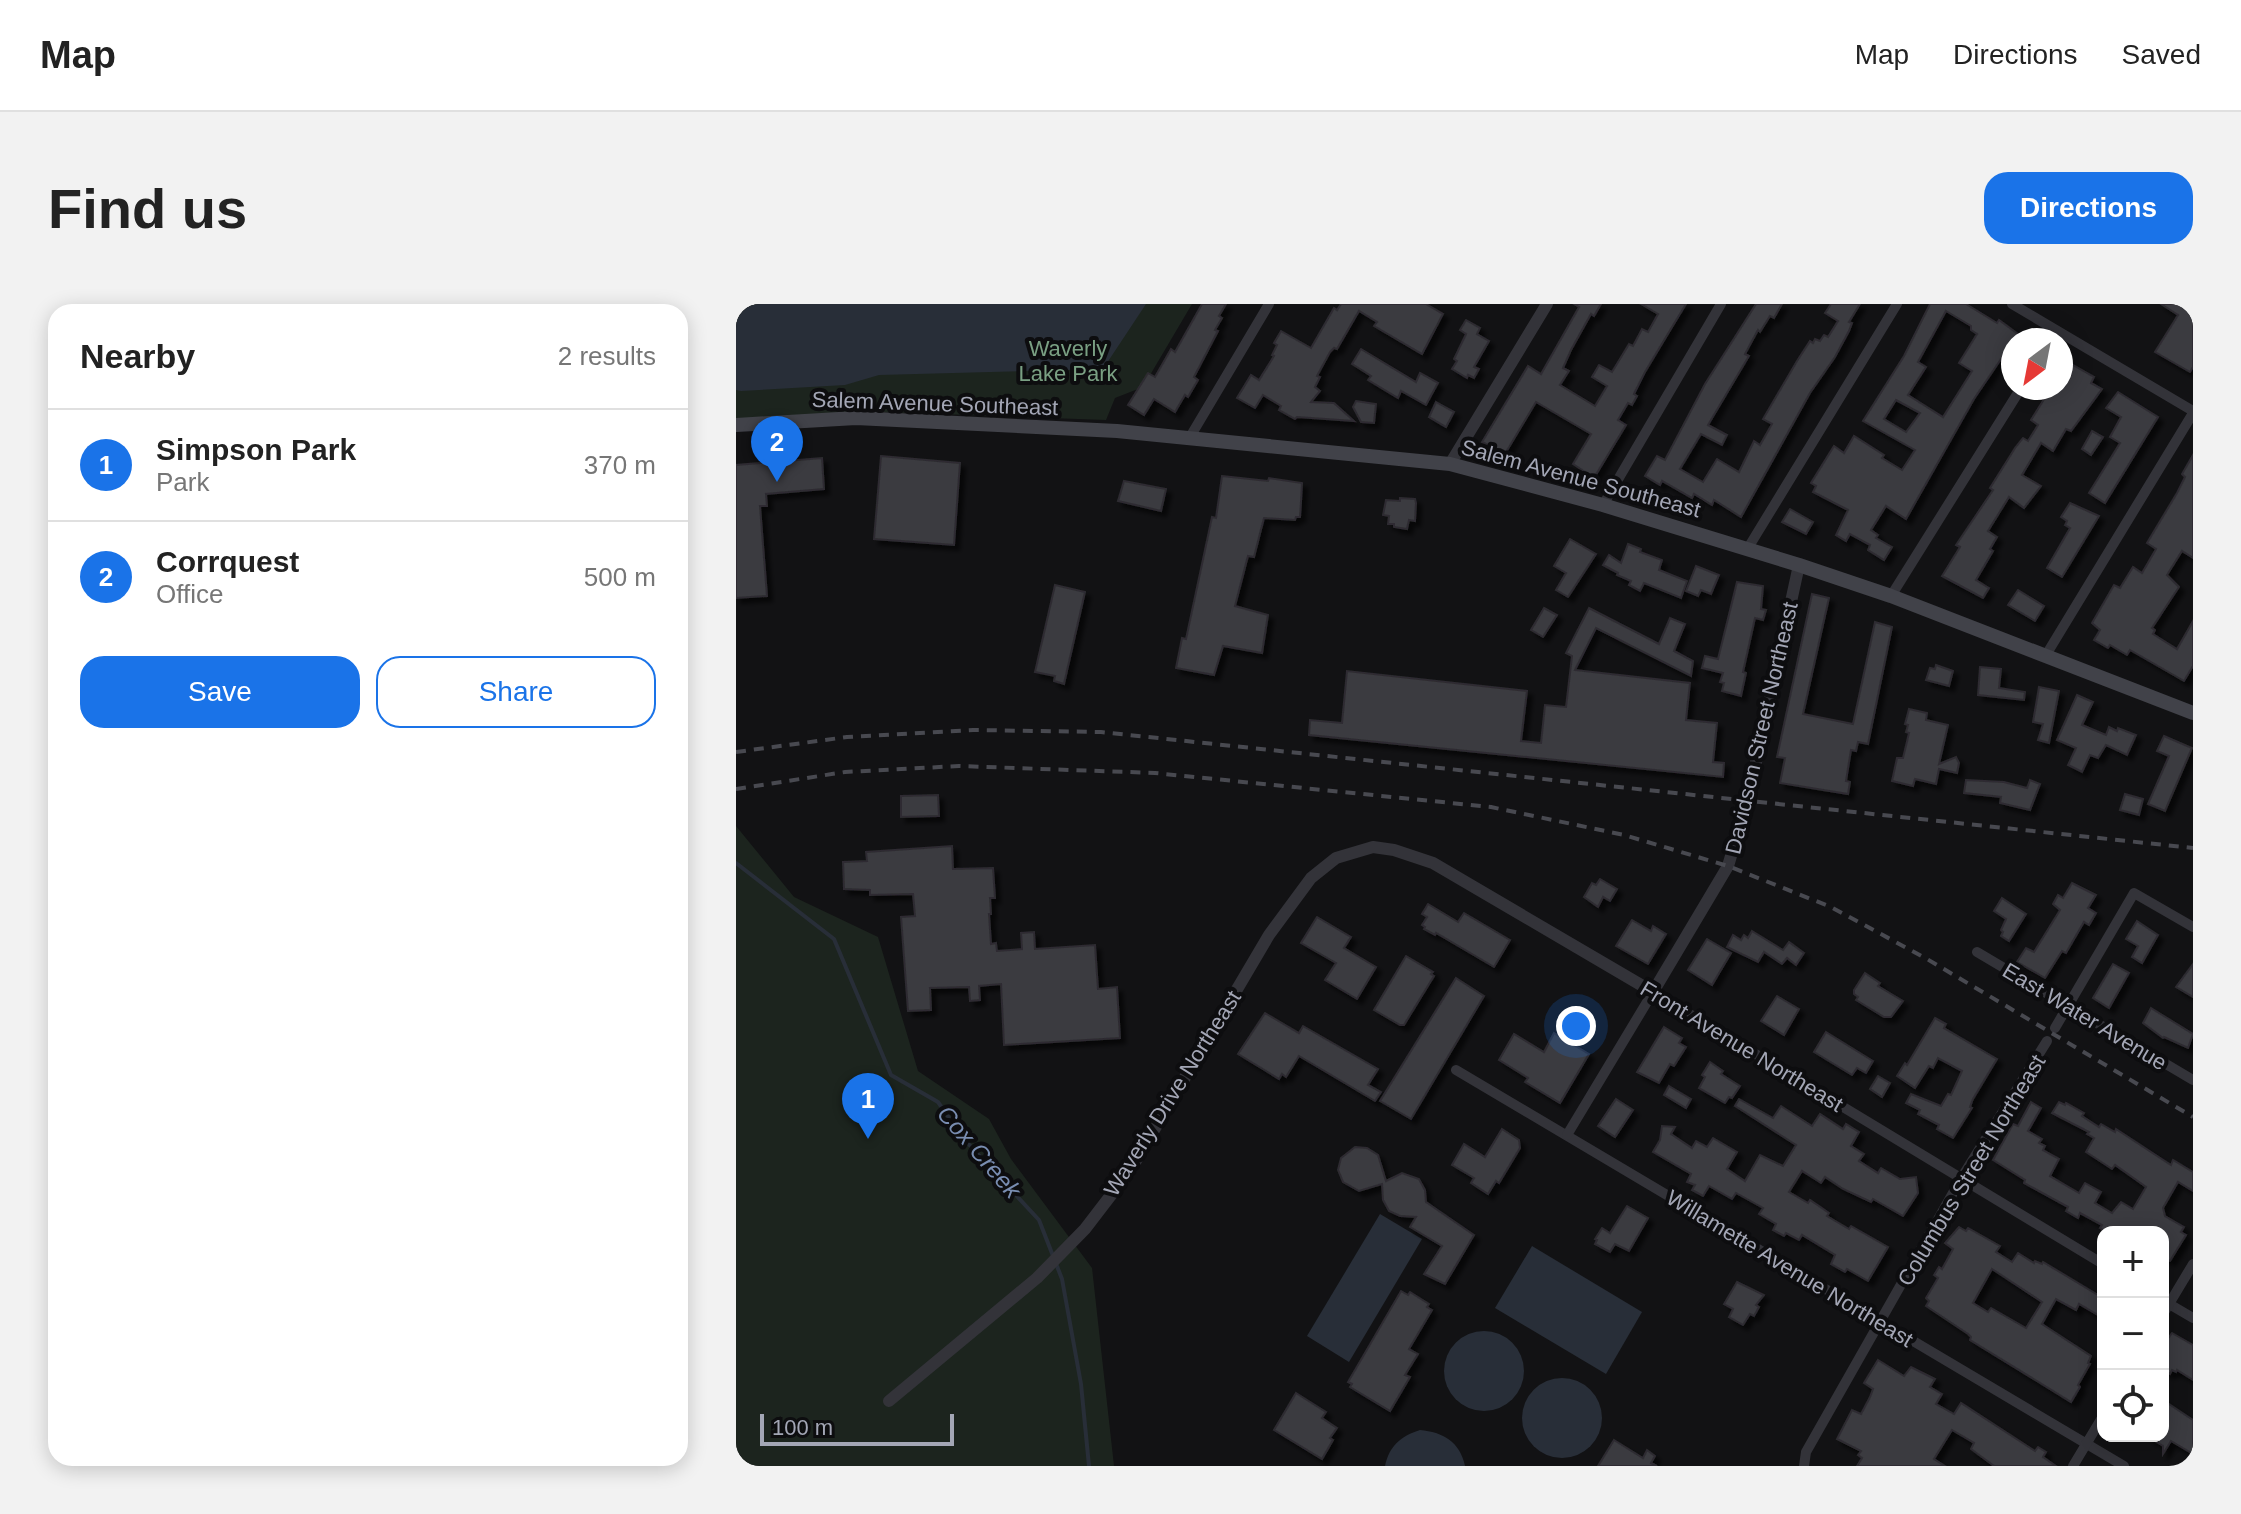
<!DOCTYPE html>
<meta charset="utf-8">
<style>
:root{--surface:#fff;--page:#f2f2f2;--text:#222;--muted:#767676;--line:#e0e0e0;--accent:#1a73e8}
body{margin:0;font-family:Arial,sans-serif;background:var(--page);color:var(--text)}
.controls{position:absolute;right:24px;bottom:24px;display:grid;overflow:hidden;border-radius:16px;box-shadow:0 4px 20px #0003}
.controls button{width:72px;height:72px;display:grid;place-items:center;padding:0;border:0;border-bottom:2px solid var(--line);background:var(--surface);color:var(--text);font:40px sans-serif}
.compass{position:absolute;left:1265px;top:24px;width:72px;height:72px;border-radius:50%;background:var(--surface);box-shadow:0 4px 20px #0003;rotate:212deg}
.scale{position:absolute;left:24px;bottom:20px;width:194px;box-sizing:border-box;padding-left:8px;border:4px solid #a3a6b5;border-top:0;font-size:22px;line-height:28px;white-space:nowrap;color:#a3a6b5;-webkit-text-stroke:6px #0d0d0f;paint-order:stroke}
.you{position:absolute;left:840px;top:722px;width:28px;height:28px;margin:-20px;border:6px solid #fff;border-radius:50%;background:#1a73e8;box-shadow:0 0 0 12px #1a73e833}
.badge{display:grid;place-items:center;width:52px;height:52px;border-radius:50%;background:var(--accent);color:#fff;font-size:26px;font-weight:700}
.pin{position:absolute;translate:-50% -66px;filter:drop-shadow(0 2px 4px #0008)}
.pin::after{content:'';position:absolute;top:42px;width:28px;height:24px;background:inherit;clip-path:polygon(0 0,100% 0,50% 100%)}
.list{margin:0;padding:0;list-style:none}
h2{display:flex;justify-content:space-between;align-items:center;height:104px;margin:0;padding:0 32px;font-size:34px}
h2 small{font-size:26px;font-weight:400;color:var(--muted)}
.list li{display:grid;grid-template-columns:52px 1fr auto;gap:24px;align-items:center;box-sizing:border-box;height:112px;padding:0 32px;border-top:2px solid var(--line)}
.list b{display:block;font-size:30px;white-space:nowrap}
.list p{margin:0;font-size:26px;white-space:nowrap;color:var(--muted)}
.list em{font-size:26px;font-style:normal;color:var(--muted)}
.actions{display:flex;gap:16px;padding:24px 32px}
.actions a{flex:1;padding:18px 0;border:2px solid var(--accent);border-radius:24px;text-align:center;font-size:28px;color:var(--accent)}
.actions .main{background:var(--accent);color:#fff}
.icon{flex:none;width:44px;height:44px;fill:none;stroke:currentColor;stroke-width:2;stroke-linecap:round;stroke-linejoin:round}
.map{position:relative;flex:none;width:1457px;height:1162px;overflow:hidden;border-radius:24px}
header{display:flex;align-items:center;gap:48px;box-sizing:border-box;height:112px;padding:0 40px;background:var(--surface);border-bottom:2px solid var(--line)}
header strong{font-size:38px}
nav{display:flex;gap:44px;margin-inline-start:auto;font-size:28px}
.intro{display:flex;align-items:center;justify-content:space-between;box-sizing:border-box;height:192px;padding:0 48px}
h1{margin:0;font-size:56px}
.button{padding:20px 36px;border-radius:24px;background:var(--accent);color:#fff;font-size:28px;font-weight:700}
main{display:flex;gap:48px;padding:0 48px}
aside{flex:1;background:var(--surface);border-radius:24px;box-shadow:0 4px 20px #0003}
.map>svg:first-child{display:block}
.green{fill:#1c241e}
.water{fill:#282e38}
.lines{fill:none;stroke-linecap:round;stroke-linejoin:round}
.stream{stroke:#282e38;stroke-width:4}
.building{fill:#3a3a3f;stroke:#2d2c30;stroke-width:2;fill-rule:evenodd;filter:url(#shadow)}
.minor{stroke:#333339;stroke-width:10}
.tertiary{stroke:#333339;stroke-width:12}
.secondary{stroke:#414249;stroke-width:14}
.rail{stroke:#484950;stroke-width:4;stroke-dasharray:10 8;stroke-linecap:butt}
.labels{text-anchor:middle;stroke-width:8;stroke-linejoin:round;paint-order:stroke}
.park-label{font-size:22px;fill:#7aa083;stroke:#0d0d0f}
.street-label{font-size:22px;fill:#a3a6b5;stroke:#0d0d0f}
.water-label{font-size:24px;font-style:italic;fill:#798db1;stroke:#0d0d0f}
</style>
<header>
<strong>Map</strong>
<nav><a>Map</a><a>Directions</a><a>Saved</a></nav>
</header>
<div class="intro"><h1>Find us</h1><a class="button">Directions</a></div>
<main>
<aside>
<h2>Nearby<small>2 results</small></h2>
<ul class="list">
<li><span class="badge">1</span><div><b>Simpson Park</b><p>Park</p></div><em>370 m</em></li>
<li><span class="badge">2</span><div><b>Corrquest</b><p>Office</p></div><em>500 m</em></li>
</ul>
<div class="actions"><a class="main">Save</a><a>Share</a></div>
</aside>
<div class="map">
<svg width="1457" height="1162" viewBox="0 0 1457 1162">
<defs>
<filter id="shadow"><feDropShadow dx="5" dy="5" stdDeviation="2" flood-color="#0009"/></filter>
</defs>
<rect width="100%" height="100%" fill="#121214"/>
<g class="green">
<path d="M0 0H456L407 83 379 94 370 116 120 107 0 119Z"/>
<path d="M0 522 58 593 142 633 182 767 253 815 275 855 356 964 378 1162H0Z"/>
</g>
<g class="water">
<path d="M0 0H410L367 65 143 71 109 81 5 87 0 86Z"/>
<path d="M644 910 686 935 613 1058 571 1032Z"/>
<path d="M796 942 906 1008 870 1070 759 1004Z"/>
<circle cx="748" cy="1067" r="40"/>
<circle cx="826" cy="1114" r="40"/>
<path d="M684 1126C707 1128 724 1138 729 1162H649C653 1142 665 1132 684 1126Z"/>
</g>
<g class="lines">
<path class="stream" d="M0 559 98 635 155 771 202 798 227 834 303 916 326 975 345 1080 353 1162"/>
</g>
<g class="building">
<path d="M466 0H490L483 12 486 14 479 26 482 27 458 73 462 76 452 93 449 91 439 108 418 95 408 111 392 101 412 69 419 73 435 45 439 48Z"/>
<path d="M605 0H690L707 10 686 50 638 22 641 18 623 7 601 45 598 44 594 48 581 72 584 73 579 83 584 87 575 98 598 99 618 117 561 113 559 115 543 106 545 102 527 91 519 104 501 94 515 71 523 76 538 52 536 51 541 41 538 39 545 27 575 44 598 4 601 6Z"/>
<path d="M838 0H865L858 12 855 10 835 46 827 64 833 67 824 81 859 102 871 82 856 73 863 61 876 68 893 40 897 42 906 25 912 28 922 10 905 0H950L909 68 898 90 901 92 896 101 892 99 882 116 890 121 858 174 837 160 855 130 800 98 769 150 746 138 792 62 805 70 843 3Z"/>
<path d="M1020 0H1046L1038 14 1034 12 1024 28 1022 26 1009 50 1013 52 972 121 991 131 986 141 965 130 944 165 967 178 981 155 1003 168 1018 137 1024 141 1036 120 1027 115 1061 57 1074 37 1077 39 1079 35 1084 37 1088 31 1092 33 1102 17 1089 9 1095 0H1124L1113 18 1116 19 1113 27 1099 53 1074 89 1005 213 978 196 976 201 958 190 956 194 926 177 924 181 909 172 921 152 929 156 969 80Z"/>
<path d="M1194 0H1230L1261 19 1263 16 1282 30 1238 95 1170 215 1150 202 1135 226 1142 231 1140 234 1156 243 1148 256 1132 246 1134 241 1114 230 1110 237 1100 231 1112 206 1077 188 1080 182 1075 179 1098 142 1108 149 1118 132 1148 151 1146 154 1166 166 1179 146 1127 117 1168 52ZM1210 7 1235 22V26L1241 30 1223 59 1236 67 1207 113 1172 91 1190 63 1182 58ZM1160 96 1184 109 1170 128 1148 115Z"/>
<path d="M1425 0H1457V63L1454 68 1419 48 1442 11Z"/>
<path d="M730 16 744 24 741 30 753 37 738 63 743 65 738 74 732 71 731 74 716 65 721 57 718 55 730 30 724 26Z"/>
<path d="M625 45 680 78 684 69 702 79 690 101 665 87 662 94 632 76 635 72 616 60Z"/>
<path d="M1330 57 1358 73 1355 79 1366 85 1335 127 1330 125 1317 147 1305 139 1286 171 1305 182 1288 204 1273 193 1252 227 1261 233 1254 245 1257 247 1240 276 1253 284 1247 294 1206 272 1224 243 1220 241 1257 186 1254 184 1279 144 1287 134 1292 137 1302 121 1295 116 1315 84H1325V66Z"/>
<path d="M1382 88 1422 113 1369 199 1353 189 1384 139 1374 133 1385 113 1370 104Z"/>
<path d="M620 97 640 100 638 119 625 118 617 103Z"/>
<path d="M700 98 718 108 710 123 693 113Z"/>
<path d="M1356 127 1367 133 1355 151 1346 145Z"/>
<path d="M1457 151V254L1446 247 1431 271 1443 283 1416 324 1419 326 1417 330 1441 345 1457 317V362L1448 377 1394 346 1391 351 1374 341 1372 344 1358 336 1364 326 1356 319 1378 281 1384 284 1397 263 1406 269 1420 245 1411 239 1441 189 1449 173 1446 170Z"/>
<path d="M145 152 224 159 218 241 138 235Z"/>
<path d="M86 154 88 185 30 190 31 202H24L31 292 0 294V161Z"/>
<path d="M486 172 532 177 533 174 566 179 565 198 564 213H560L559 216 528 214 518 253 512 252 499 302 532 311 526 349 487 342 478 371 440 364 446 334 450 335 476 213 480 214Z"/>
<path d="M388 177 430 185 425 207 382 197Z"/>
<path d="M664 194 679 195 680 199 679 217 673 216 671 225 658 223V220H652L653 212 647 211 650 196 664 197Z"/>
<path d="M1334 199 1363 212 1326 273 1311 264 1334 224 1329 221 1331 217 1325 213Z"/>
<path d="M1054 205 1077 218 1070 230 1046 218Z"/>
<path d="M834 235 860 250 832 293 820 286 830 269 818 262Z"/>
<path d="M892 240 905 245 904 248 926 256 923 266 951 277 945 294 908 279 904 287 893 281 895 277 881 271 882 269 867 261 873 251 885 259Z"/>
<path d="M960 262 983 271 975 290 965 286 962 292 950 287Z"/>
<path d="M1001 278 1027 282 1025 305 1030 306 1027 316 1019 314 1007 368 1010 369 1005 392 986 387 988 379 984 378 987 369 966 364 969 352 982 355Z"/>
<path d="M319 281 349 288 328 380 318 377 319 372 299 368Z"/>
<path d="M1282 286 1308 302 1299 317 1272 301Z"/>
<path d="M1076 290 1093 294 1067 410 1117 420 1139 318 1156 323 1132 440 1122 438 1120 447 1115 446 1110 477 1114 478 1112 490 1044 479 1049 454 1041 453Z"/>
<path d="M808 304 821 311 807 333 795 326Z"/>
<path d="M853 304 923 340 934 314 949 320 938 347 957 357 955 372 860 324 839 366 954 379 950 416 981 419 977 458 988 459 987 473 573 431 574 416 606 419 611 367 791 387 785 437 805 439 809 401 830 403 836 352 830 349Z"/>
<path d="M1200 361 1217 367 1213 382 1190 376 1194 364 1199 365Z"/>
<path d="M1244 363 1265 365 1263 384 1289 388 1288 396 1242 391Z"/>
<path d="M1303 383 1323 387 1313 439 1302 436 1307 420 1297 418Z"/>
<path d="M1341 391 1357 398 1346 421 1370 431 1373 423 1381 427 1382 424 1400 431 1391 451 1370 441 1362 454 1354 451 1346 468 1332 461 1340 444 1321 436Z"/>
<path d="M1173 405 1191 409 1190 416 1212 421 1203 460 1220 453 1223 459 1221 469 1203 465 1200 480 1179 475 1177 482 1156 477 1161 454H1167L1173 429 1170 428 1172 421 1169 420Z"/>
<path d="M1428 432 1456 444 1429 507 1412 500 1433 452 1421 447Z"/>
<path d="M1230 476 1268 478 1291 484 1294 476 1304 480 1294 506 1264 499 1265 493 1228 489Z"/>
<path d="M1389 490 1407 495 1403 511 1384 506Z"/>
<path d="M202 491 203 512 165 513V492Z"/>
<path d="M216 542 217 565 257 564 259 594H254L255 610H253L255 640 260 639 261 647 286 645 285 629 298 628 299 645 359 641 362 685 381 683 384 734 268 741 265 680 243 682 244 696 234 697 233 683 194 684 195 706 172 707 165 613 179 612 177 590 134 591V586L108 585 107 558 131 557 130 548Z"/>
<path d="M864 575 881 585 874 597 867 593 862 603 848 593 856 579 860 581Z"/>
<path d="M1336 579 1360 591 1352 604 1360 609 1353 621 1348 618 1330 649 1326 647 1309 674 1281 658 1290 644 1298 648 1324 606 1317 600 1322 591 1327 594Z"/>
<path d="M1266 594 1290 610 1273 637 1265 632 1267 628 1265 626 1270 615 1258 607Z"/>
<path d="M692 600 722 618 728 609 774 636 758 663 700 629 699 631 688 625 689 623 686 621 691 613 686 610Z"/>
<path d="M581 613 615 633 608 644 640 663 621 695 589 676 600 659 565 639Z"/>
<path d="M896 616 915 627 917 622 930 630 912 660 880 642Z"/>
<path d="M1401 617 1422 631 1406 659 1396 653 1402 642 1390 635Z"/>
<path d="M1016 627 1047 646 1053 638 1068 649 1060 661 1051 654 1046 660 1028 648 1022 658 991 643 997 631 1005 636 1008 631 1012 634Z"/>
<path d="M971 635 995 649 976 681 952 666Z"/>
<path d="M670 652 697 668 695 670 698 672 668 721H664L638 706Z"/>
<path d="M1377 660 1393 669 1373 704 1357 694Z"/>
<path d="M1457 660V693L1440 683Z"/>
<path d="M1129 669 1144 679 1142 682 1167 697 1155 713H1148L1120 696 1122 693 1118 690V686Z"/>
<path d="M720 674 748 692 675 815 644 797Z"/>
<path d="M1041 692 1063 705 1048 731 1025 717Z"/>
<path d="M1415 704 1457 730 1452 744 1428 733 1427 734 1407 719Z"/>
<path d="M529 709 563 729 567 722 642 765 632 781 645 788 639 797 563 752 550 773 546 770 543 775 502 750Z"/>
<path d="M1199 714 1210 720 1208 724 1261 755 1237 795 1234 803 1236 804 1217 834 1201 825 1203 821 1182 810 1184 806 1170 799 1175 790 1205 802 1212 790 1215 791 1226 767 1202 754 1197 764 1193 762 1179 784 1161 772 1169 759 1171 761Z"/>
<path d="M928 723 946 734 943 739 950 743 938 762 934 760 923 779 901 768Z"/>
<path d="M1090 728 1137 757 1130 769 1121 764 1116 771 1078 748Z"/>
<path d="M818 729 853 750 824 799 789 778 792 774 763 756 778 730 808 748Z"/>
<path d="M974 758 987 767 985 770 1004 782 996 794 993 793 989 799 963 784 969 773 966 771Z"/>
<path d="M1142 772 1154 779 1146 793 1134 785Z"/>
<path d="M933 782 955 795 950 804 928 791Z"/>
<path d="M880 795 897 806 879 833 862 822Z"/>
<path d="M1003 795 1037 814 1045 802 1076 822 1084 810 1107 825 1110 820 1123 828 1115 842 1128 850 1123 857 1142 869 1145 864 1164 875 1180 873 1182 889 1167 912 1137 895 1135 898 1107 885 1089 873 1085 879 1066 867 1053 888 1072 899 1074 896 1083 902 1093 909 1091 912 1113 925 1115 922 1152 943 1132 977 1111 965 1109 968 1095 960 1099 951 1066 931 1063 936 1050 929 1048 932 1037 926 1040 920 1023 910 1027 904 1000 889 996 895 973 882 967 892 956 886 959 881 951 878 955 870 917 848 924 836 926 822 939 823 935 830 956 844 960 837 971 843 977 834 1001 848 991 865 1009 877 1024 851 1047 862 1060 841 999 802Z"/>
<path d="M1295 798 1305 804 1292 827 1306 835 1303 839 1309 842 1307 846 1323 855 1314 872 1343 889 1349 879 1365 888 1359 899 1376 909 1385 898 1397 905 1410 883 1379 861 1376 865 1350 848 1358 834 1351 830 1353 828 1316 809 1323 798 1329 801 1330 799 1348 809 1346 812 1363 823 1365 820 1379 828 1380 825 1435 861 1437 856 1457 868V887L1442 878 1427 904 1429 912 1448 923 1445 928 1450 931 1434 957 1427 953V928H1370L1364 924 1366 921 1344 909 1342 914 1330 907 1332 903 1288 879 1289 876 1257 856 1277 820 1282 822Z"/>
<path d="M766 825 783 836 784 844 763 879 760 877 752 890 735 879 738 874 716 861 728 840 749 853Z"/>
<path d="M619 843 631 844 642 851 650 877 666 869 683 875 689 886 690 898 738 931 709 980 688 970 706 942 674 923 680 913 664 912 653 907 647 896 646 880 623 887 607 878 602 866 605 854Z"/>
<path d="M891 902 912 914 893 947 879 940 874 948 859 940 861 936 859 935 866 924 874 929Z"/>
<path d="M1223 923 1230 927 1232 924 1264 942 1260 948 1276 958 1282 949 1298 959 1299 957 1306 960 1307 958 1367 994V1014L1343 1000 1340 1006 1320 995 1306 1020 1355 1052 1352 1059 1354 1060 1342 1081 1344 1083 1335 1098 1234 1036 1235 1033 1232 1030 1190 1002 1193 997 1190 994 1202 974 1198 971 1203 963 1206 965 1217 945 1209 939ZM1256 965 1306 998 1290 1024 1255 1004 1252 1008 1237 999Z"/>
<path d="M1001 978 1028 991 1020 1001 1023 1003 1018 1012 1014 1010 1007 1021 993 1013 997 1005 988 1000Z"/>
<path d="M665 987 672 991 674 988 693 1000 691 1003 696 1006 673 1045 682 1050 669 1071 674 1073 654 1107 614 1083 616 1080 612 1078Z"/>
<path d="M1436 1029 1457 1041V1076L1441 1066 1440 1068 1436 1066 1434 1070 1427 1065V1041Z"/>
<path d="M1142 1056 1168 1072 1175 1063 1199 1075 1194 1083 1206 1090 1200 1100 1218 1110 1225 1099 1299 1147 1302 1143 1310 1148 1307 1153 1320 1162H1258L1235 1145 1238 1139 1216 1126 1198 1155 1209 1162H1121L1126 1154 1122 1151 1125 1147 1101 1135 1116 1106 1125 1110 1134 1093 1137 1085 1128 1079Z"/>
<path d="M560 1089 590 1108 586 1114 601 1124 594 1134 597 1136 586 1155 538 1126Z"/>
<path d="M1427 1096 1457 1116V1150L1435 1137 1427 1150V1142L1411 1132H1427Z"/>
<path d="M878 1136 907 1154 911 1146 919 1152 915 1159 921 1162H862Z"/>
</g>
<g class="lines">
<g class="minor">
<path d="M1276 0 1457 107"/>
<path d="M454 133 533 0"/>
<path d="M867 201 985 0"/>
<path d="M1012 244 1161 0"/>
<path d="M1155 292 1285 84"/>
<path d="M1310 351 1457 109"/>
<path d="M1241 648 1457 776"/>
<path d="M1319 724 1398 589 1457 623"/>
<path d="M720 766 1388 1162"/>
<path d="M831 831 917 688 1367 960"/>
<path d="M1428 997 1457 1014"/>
<path d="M1427 1010 1457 960"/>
<path d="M1068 1162 1070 1148 1226 873 1311 737"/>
<path d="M1337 1162 1367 1112"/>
</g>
<g class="tertiary">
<path d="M714 160 811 0"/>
<path d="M153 1097 301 974 349 925 395 865 533 631 575 574 600 554 637 543 658 546 697 559 917 688 992 562 1012 495 1063 261"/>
</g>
<path class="secondary" d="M0 121 120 114 381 127 714 160 867 201 1063 261 1155 292 1457 409"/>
<g class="rail">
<path d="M0 448 111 433 237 426 365 428 1457 544"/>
<path d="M0 485 109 468 223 462 419 469 755 503 888 531 992 562 1095 603 1191 655 1457 813"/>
</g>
</g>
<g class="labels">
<g class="park-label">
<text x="332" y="52">Waverly<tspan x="332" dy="25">Lake Park</tspan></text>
</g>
<g class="street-label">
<text transform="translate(199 99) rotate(2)" y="8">Salem Avenue Southeast</text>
<text transform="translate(845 174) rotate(15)" y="8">Salem Avenue Southeast</text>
<text transform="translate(1025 424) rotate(-77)" y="8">Davidson Street Northeast</text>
<text transform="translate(1349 712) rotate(31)" y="8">East Water Avenue</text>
<text transform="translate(1006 742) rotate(31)" y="8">Front Avenue Northeast</text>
<text transform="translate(436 789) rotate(-58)" y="8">Waverly Drive Northeast</text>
<text transform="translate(1235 866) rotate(-59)" y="8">Columbus Street Northeast</text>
<text transform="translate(1054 964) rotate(31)" y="8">Willamette Avenue Northeast</text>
</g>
<g class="water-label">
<text transform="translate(243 848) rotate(49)" y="8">Cox Creek</text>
</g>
</g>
</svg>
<div class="controls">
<button>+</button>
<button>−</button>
<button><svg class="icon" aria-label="locate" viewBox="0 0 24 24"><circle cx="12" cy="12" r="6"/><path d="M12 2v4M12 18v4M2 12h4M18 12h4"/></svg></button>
</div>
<svg class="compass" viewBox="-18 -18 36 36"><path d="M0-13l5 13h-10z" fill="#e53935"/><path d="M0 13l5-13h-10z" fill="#767676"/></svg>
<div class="scale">100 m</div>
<div class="you"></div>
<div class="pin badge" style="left:132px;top:835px">1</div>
<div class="pin badge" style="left:41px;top:178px">2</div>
</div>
</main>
